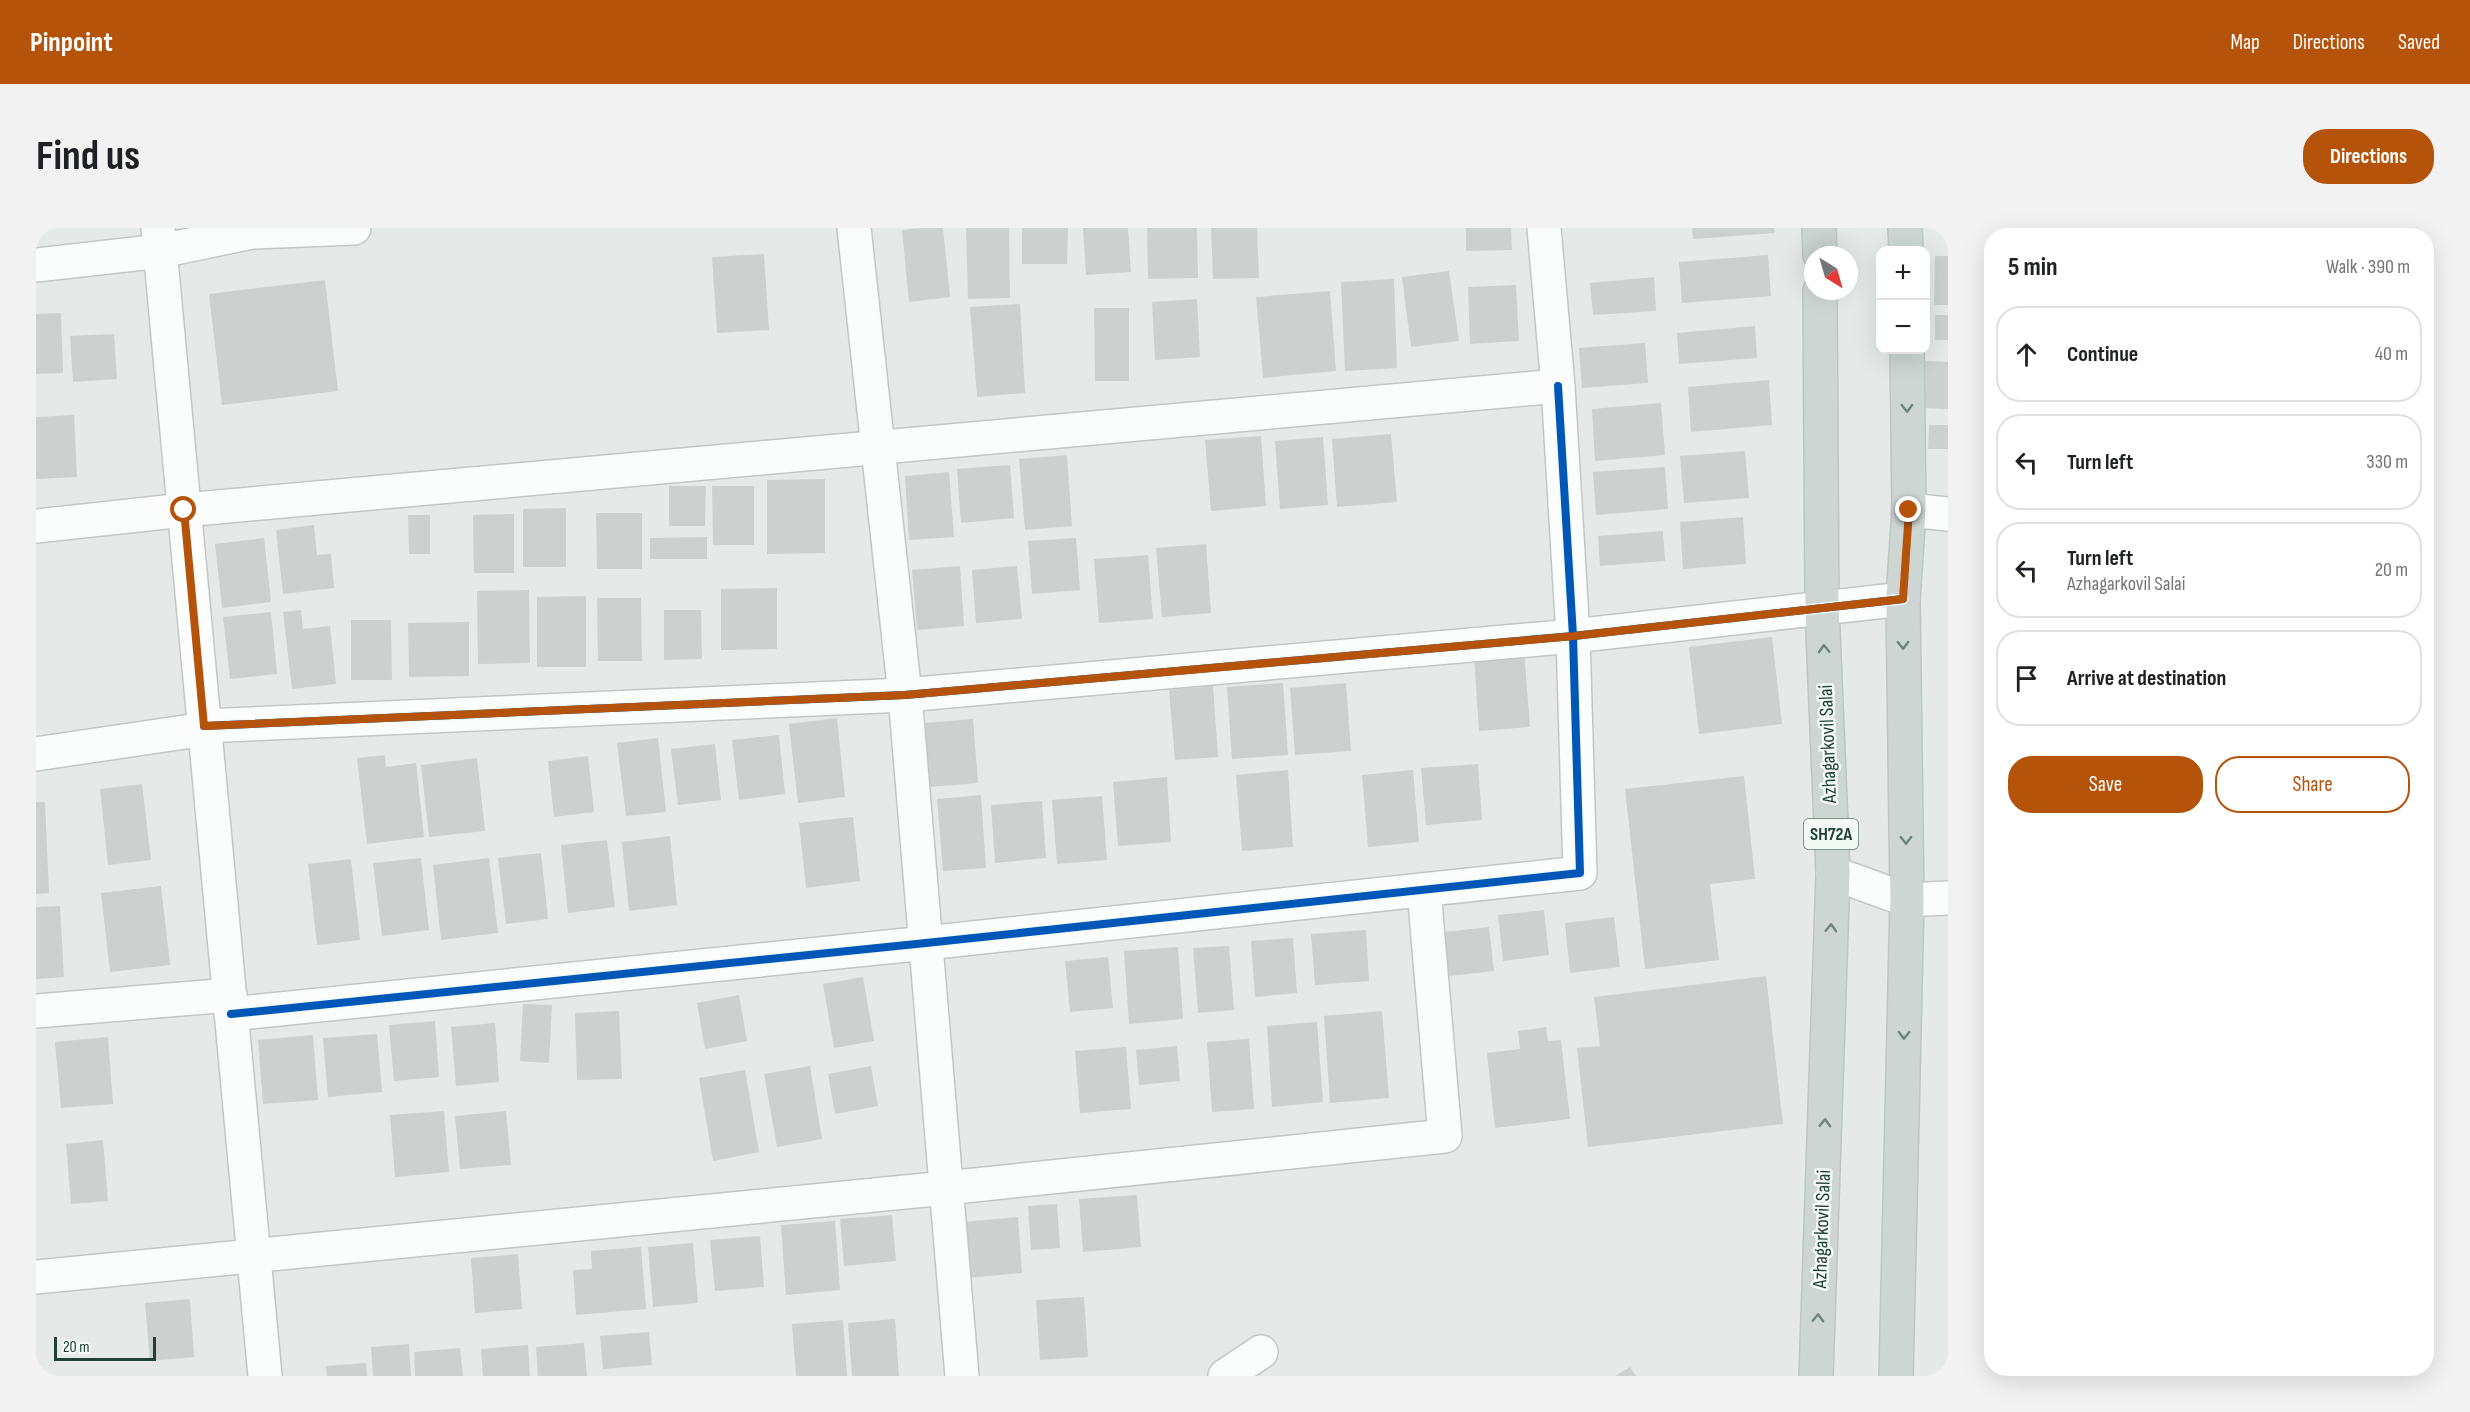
<!DOCTYPE html>
<meta charset="utf-8">
<style>
:root{--surface:#fff;--page:#f2f2f2;--text:#202124;--muted:#757577;--line:#e0e0e0;--accent:#b45309}
body{margin:0;font-family:"Sofia Sans Condensed",sans-serif;background:var(--page);color:var(--text)}
.controls{position:absolute;right:18px;top:18px;display:grid;overflow:hidden;border-radius:12px;box-shadow:0 6px 24px #0002}
.controls button{width:54px;height:54px;display:grid;place-items:center;padding:0;border:0;border-bottom:2px solid var(--line);background:var(--surface);color:var(--text);font:30px sans-serif}
.compass{position:absolute;left:1768px;top:18px;width:54px;height:54px;border-radius:50%;background:var(--surface);box-shadow:0 6px 24px #0002;rotate:143deg}
.scale{position:absolute;left:18px;bottom:15px;width:102px;box-sizing:border-box;padding-left:6px;border:3px solid #214035;border-top:0;font-size:16px;line-height:21px;white-space:nowrap;color:#214035;-webkit-text-stroke:4px #f3faf6;paint-order:stroke}
.stop{position:absolute;width:18px;height:18px;margin:-14px;border:4px solid #b45309;border-radius:50%;background:#fff}
.stop.end{background:#b45309;border-color:#fff;box-shadow:0 2px 6px #0008}
.list{margin:0;padding:0;list-style:none}
h2{display:flex;justify-content:space-between;align-items:center;height:78px;margin:0;padding:0 24px;font-size:26px}
h2 small{font-size:20px;font-weight:400;color:var(--muted)}
.list li{display:grid;grid-template-columns:39px 1fr auto;gap:18px;align-items:center;box-sizing:border-box;height:96px;margin:0 12px 12px;padding:0 12px;border:2px solid var(--line);border-radius:24px}
.list b{display:block;font-size:22px;white-space:nowrap}
.list p{margin:0;font-size:20px;white-space:nowrap;color:var(--muted)}
.list em{font-size:20px;font-style:normal;color:var(--muted)}
.actions{display:flex;gap:12px;padding:18px 24px}
.actions a{flex:1;padding:14px 0;border:2px solid var(--accent);border-radius:24px;text-align:center;font-size:21px;color:var(--accent)}
.actions .main{background:var(--accent);color:#fff}
.icon{flex:none;width:33px;height:33px;fill:none;stroke:currentColor;stroke-width:2;stroke-linecap:round;stroke-linejoin:round}
.map{position:relative;flex:none;width:1912px;height:1148px;overflow:hidden;border-radius:24px}
header{display:flex;align-items:center;gap:36px;box-sizing:border-box;height:84px;padding:0 30px;background:var(--accent);color:#fff}
header strong{font-size:28px}
nav{display:flex;gap:33px;margin-inline-start:auto;font-size:21px}
.intro{display:flex;align-items:center;justify-content:space-between;box-sizing:border-box;height:144px;padding:0 36px}
h1{margin:0;font-size:42px}
.button{padding:15px 27px;border-radius:24px;background:var(--accent);color:#fff;font-size:21px;font-weight:700}
main{display:flex;gap:36px;padding:0 36px}
aside{flex:1;background:var(--surface);border-radius:24px;box-shadow:0 6px 24px #0002}
.map>svg:first-child{display:block}
.building{fill:#ccd1cf}
.lines{fill:none;stroke-linecap:round;stroke-linejoin:round}
.minor-casing{stroke:#c2c7c5;stroke-width:36}
.primary-casing{stroke:#bcc7c3;stroke-width:36}
.minor{stroke:#fbfcfc;stroke-width:33}
.primary{stroke:#cdd6d3;stroke-width:33}
.cycleway-casing{stroke:#f3faf6;stroke-width:11}
.cycleway{stroke:#0057b8;stroke-width:8}
.oneway{stroke:#6e847c}
.route{stroke:#b45309;stroke-width:8}
.labels{text-anchor:middle;stroke-width:5;stroke-linejoin:round;paint-order:stroke}
.shield{fill:#f3faf6;stroke:#60786f;stroke-width:1.5}
.shield-label{font-size:18px;font-weight:bold;fill:#214035}
.street-label{font-size:20px;fill:#214035;stroke:#f3faf6}
</style>
<header>
<strong>Pinpoint</strong>
<nav><a>Map</a><a>Directions</a><a>Saved</a></nav>
</header>
<div class="intro"><h1>Find us</h1><a class="button">Directions</a></div>
<main>
<div class="map">
<svg width="1912" height="1148" viewBox="0 0 1912 1148">
<rect width="100%" height="100%" fill="#e5eae8"/>
<g class="building">
<path d="M885 0H907L914 69 873 74 866 2Z"/>
<path d="M930 0H973L974 70 932 71Z"/>
<path d="M986 0H1032L1031 36H986Z"/>
<path d="M1047 0H1092L1095 44 1050 47Z"/>
<path d="M1111 0H1161L1162 50 1112 51Z"/>
<path d="M1175 0H1221L1223 50 1177 51Z"/>
<path d="M1430 0H1475L1476 22 1430 23Z"/>
<path d="M1656 0H1738L1739 5 1657 11Z"/>
<path d="M728 26 733 102 681 105 676 29Z"/>
<path d="M1732 27 1735 68 1646 75 1643 34Z"/>
<path d="M1899 28H1912V77H1898Z"/>
<path d="M1413 43 1423 113 1375 119 1366 49Z"/>
<path d="M1618 49 1620 83 1557 87 1554 55Z"/>
<path d="M1358 51 1361 140 1309 143 1305 54Z"/>
<path d="M289 52 302 163 186 177 173 66Z"/>
<path d="M1480 57 1483 113 1434 116 1432 59Z"/>
<path d="M1294 63 1300 143 1227 150 1220 69Z"/>
<path d="M1161 71 1164 129 1119 132 1116 74Z"/>
<path d="M984 76 989 165 941 169 934 79Z"/>
<path d="M1058 80H1093V153H1059Z"/>
<path d="M25 85 27 145 0 146V86Z"/>
<rect x="1899" y="87" width="13" height="25"/>
<path d="M1719 98 1721 130 1643 136 1641 105Z"/>
<path d="M78 106 81 151 37 154 34 108Z"/>
<path d="M1609 115 1612 155 1546 160 1543 120Z"/>
<path d="M1889 133 1912 134V181L1888 180Z"/>
<path d="M1733 152 1736 197 1655 204 1652 159Z"/>
<path d="M1625 175 1629 227 1559 233 1556 181Z"/>
<path d="M38 187 41 249 0 251V189Z"/>
<path d="M1893 197H1912V221H1892Z"/>
<path d="M1355 206 1361 274 1301 279 1296 211Z"/>
<path d="M1225 208 1230 278 1175 283 1169 212Z"/>
<path d="M1287 209 1292 277 1244 281 1239 213Z"/>
<path d="M1709 223 1713 270 1648 275 1644 228Z"/>
<path d="M1031 227 1036 298 989 302 983 231Z"/>
<path d="M974 237 978 290 925 295 921 241Z"/>
<path d="M1629 239 1632 281 1560 287 1557 244Z"/>
<path d="M913 244 918 309 873 312 869 248Z"/>
<path d="M789 251V325L731 326V252Z"/>
<path d="M633 258H670L669 298H633Z"/>
<path d="M676 258H718V317H677Z"/>
<path d="M530 280V339H487V281Z"/>
<path d="M560 285H606V341H561Z"/>
<path d="M478 286V345H438L437 287Z"/>
<path d="M372 287H394V326H373Z"/>
<path d="M1707 289 1710 336 1647 341 1644 294Z"/>
<path d="M278 297 281 327 295 326 298 360 247 366 240 302Z"/>
<path d="M1627 303 1629 333 1564 338 1562 308Z"/>
<path d="M671 309V331H614V310Z"/>
<path d="M228 310 235 374 186 380 179 316Z"/>
<path d="M1040 310 1044 362 996 366 992 313Z"/>
<path d="M1170 316 1175 385 1126 389 1120 320Z"/>
<path d="M1112 327 1117 391 1063 395 1058 331Z"/>
<path d="M924 338 928 398 881 402 876 342Z"/>
<path d="M981 338 986 391 940 395 936 342Z"/>
<path d="M741 360V421L685 422V361Z"/>
<path d="M493 362 494 435 442 436 441 363Z"/>
<path d="M550 368V439H501V369Z"/>
<path d="M561 370H605L606 433H562Z"/>
<path d="M265 382 267 401 294 398 300 456 256 461 247 384Z"/>
<path d="M628 382H665L666 431 628 432Z"/>
<path d="M235 384 241 446 194 451 187 389Z"/>
<path d="M315 392H355L356 452H315Z"/>
<path d="M433 394V448L373 449 372 395Z"/>
<path d="M1736 409 1746 496 1663 506 1653 419Z"/>
<path d="M1488 423 1494 499 1443 503 1438 428Z"/>
<path d="M1247 455 1252 527 1196 531 1191 459Z"/>
<path d="M1310 455 1315 523 1259 527 1254 460Z"/>
<path d="M1177 458 1182 529 1139 532 1133 462Z"/>
<path d="M801 490 809 569 762 575 753 496Z"/>
<path d="M937 491 942 555 894 559 889 495Z"/>
<path d="M743 507 749 566 703 572 696 512Z"/>
<path d="M622 510 630 584 590 588 581 515Z"/>
<path d="M679 516 685 572 642 577 635 521Z"/>
<path d="M349 527 350 539 380 535 388 609 331 616 321 530Z"/>
<path d="M552 528 558 584 518 589 512 533Z"/>
<path d="M441 530 449 603 393 609 385 537Z"/>
<path d="M1442 536 1446 592 1390 597 1385 540Z"/>
<path d="M1252 542 1257 619 1206 623 1200 547Z"/>
<path d="M1377 542 1383 614 1332 619 1326 547Z"/>
<path d="M1708 548 1719 651 1674 656 1683 732 1609 741 1589 561Z"/>
<path d="M1131 549 1135 614 1082 618 1077 554Z"/>
<path d="M106 556 115 632 72 637 64 561Z"/>
<path d="M945 567 950 640 907 643 901 571Z"/>
<path d="M1066 568 1071 632 1021 636 1016 572Z"/>
<path d="M1006 573 1010 630 959 635 955 577Z"/>
<path d="M0 574H9L13 665 0 666Z"/>
<path d="M817 589 824 653 770 660 763 595Z"/>
<path d="M634 608 641 677 593 683 586 614Z"/>
<path d="M571 612 579 679 532 685 525 617Z"/>
<path d="M505 625 512 691 470 696 462 630Z"/>
<path d="M385 630 393 702 346 708 337 635Z"/>
<path d="M453 630 462 705 405 712 397 637Z"/>
<path d="M315 631 324 712 281 717 272 636Z"/>
<path d="M125 658 134 737 74 744 65 665Z"/>
<path d="M24 678 28 749 0 751V679Z"/>
<path d="M1508 682 1513 727 1467 733 1462 687Z"/>
<path d="M1578 689 1584 739 1534 745 1529 695Z"/>
<path d="M1453 699 1458 743 1406 749 1400 705Z"/>
<path d="M1330 702 1333 753 1279 757 1275 706Z"/>
<path d="M1257 710 1261 765 1219 769 1215 713Z"/>
<path d="M1193 718 1198 782 1162 785 1157 720Z"/>
<path d="M1142 719 1147 791 1093 796 1088 723Z"/>
<path d="M1072 729 1077 780 1034 784 1029 733Z"/>
<path d="M1730 748 1747 896 1552 919 1541 820 1564 818 1558 769Z"/>
<path d="M827 749 838 813 798 820 787 756Z"/>
<path d="M703 767 711 813 669 821 661 775Z"/>
<path d="M487 776 516 777 513 835 484 833Z"/>
<path d="M583 783 586 851 541 852 539 785Z"/>
<path d="M1346 783 1353 870 1294 875 1288 788Z"/>
<path d="M399 793 403 849 358 853 353 797Z"/>
<path d="M1281 794 1287 874 1236 879 1231 798Z"/>
<path d="M459 795 463 854 420 858 415 799Z"/>
<path d="M1510 799 1512 813 1525 812 1534 891 1459 900 1451 825 1484 821 1482 803Z"/>
<path d="M341 806 346 864 292 869 287 810Z"/>
<path d="M277 807 282 872 227 876 222 812Z"/>
<path d="M72 809 77 876 25 880 19 814Z"/>
<path d="M1213 811 1218 881 1176 884 1171 814Z"/>
<path d="M1141 818 1144 853 1103 857 1100 822Z"/>
<path d="M1090 819 1095 881 1044 885 1039 823Z"/>
<path d="M774 838 786 911 741 919 728 846Z"/>
<path d="M835 838 842 878 799 886 792 846Z"/>
<path d="M709 842 723 924 677 933 663 850Z"/>
<path d="M408 883 413 944 359 949 354 887Z"/>
<path d="M470 883 475 937 424 941 419 888Z"/>
<path d="M67 912 72 973 35 976 30 916Z"/>
<path d="M1101 967 1105 1019 1047 1024 1043 971Z"/>
<path d="M1021 976 1024 1020 995 1022 992 978Z"/>
<path d="M856 987 860 1033 808 1038 804 991Z"/>
<path d="M982 989 986 1045 932 1050 927 994Z"/>
<path d="M799 993 804 1062 750 1067 745 997Z"/>
<path d="M724 1008 728 1059 679 1063 674 1012Z"/>
<path d="M657 1015 662 1075 617 1079 612 1019Z"/>
<path d="M605 1019 610 1081 540 1087 537 1042 556 1041 555 1023Z"/>
<path d="M482 1026 486 1081 439 1085 435 1030Z"/>
<path d="M1048 1069 1052 1129 1004 1132 1000 1072Z"/>
<path d="M154 1071 158 1129 114 1133 109 1075Z"/>
<path d="M859 1091 863 1148H816L812 1095Z"/>
<path d="M807 1092 811 1148H760L756 1096Z"/>
<path d="M613 1104 616 1137 567 1141 564 1108Z"/>
<path d="M548 1115 551 1148H502L500 1119Z"/>
<path d="M373 1116 375 1148H337L335 1119Z"/>
<path d="M492 1117 494 1148H447L445 1121Z"/>
<path d="M424 1120 427 1148H379L378 1124Z"/>
<path d="M330 1135 331 1148H291L290 1138Z"/>
<path d="M1594 1139 1600 1148H1579Z"/>
</g>
<g class="lines">
<defs>
<g id="minor">
<path d="M122 0 229 1148"/>
<path d="M818 0 869 467 926 1148"/>
<path d="M0 37 125 23 216 4 318 0"/>
<path d="M1873 282 1912 286"/>
<path d="M0 298 148 282 1522 158 1508 0"/>
<path d="M168 498 869 467 1537 408 1867 371"/>
<path d="M0 526 169 501"/>
<path d="M1797 645 1871 672 1912 670"/>
<path d="M0 783 194 767"/>
<path d="M195 786 890 715 1544 645 1537 408 1522 158"/>
<path d="M0 1049 910 960 1409 908 1388 662"/>
<path d="M1189 1148 1225 1124"/>
</g>
<g id="primary">
<path d="M1783 0 1784 27"/>
<path d="M1869 0 1870 22"/>
<path d="M1780 1148 1797 645 1786 380 1784 63"/>
<path d="M1860 1148 1871 672 1867 371 1873 282 1871 122"/>
</g>
</defs>
<use href="#minor" class="minor-casing"/>
<use href="#primary" class="primary-casing"/>
<use href="#minor" class="minor"/>
<use href="#primary" class="primary"/>
<defs>
<g id="cycleway">
<path d="M168 498 869 467 1537 408 1867 371"/>
<path d="M195 786 890 715 1544 645 1537 408 1522 158"/>
</g>
</defs>
<use href="#cycleway" class="cycleway-casing"/>
<use href="#cycleway" class="cycleway"/>
</g>
<defs><path id="oneway-chevron" d="M-2-3.5L2.5 0L-2 3.5" fill="none" stroke-width="1.6" stroke-linecap="round" stroke-linejoin="round" transform="scale(1.5)"/></defs>
<g class="oneway">
<use href="#oneway-chevron" transform="translate(1871 180) rotate(89)"/>
<use href="#oneway-chevron" transform="translate(1867 417) rotate(89)"/>
<use href="#oneway-chevron" transform="translate(1788 421) rotate(-92)"/>
<use href="#oneway-chevron" transform="translate(1870 612) rotate(89)"/>
<use href="#oneway-chevron" transform="translate(1795 700) rotate(-88)"/>
<use href="#oneway-chevron" transform="translate(1868 807) rotate(91)"/>
<use href="#oneway-chevron" transform="translate(1789 895) rotate(-88)"/>
<use href="#oneway-chevron" transform="translate(1782 1090) rotate(-88)"/>
</g>
<g class="lines">
<path class="route" d="M148 282 168 498 869 467 1538 408 1867 371 1873 282"/>
</g>
<g class="labels">
<rect class="shield" x="1768" y="591" width="54" height="30" rx="4.5"/>
<g class="shield-label">
<text x="1795" y="612">SH72A</text>
</g>
<g class="street-label">
<text transform="translate(1791 516) rotate(-92)" y="7">Azhagarkovil Salai</text>
<text transform="translate(1785 1001) rotate(-88)" y="7">Azhagarkovil Salai</text>
</g>
</g>
</svg>
<div class="controls">
<button>+</button>
<button>−</button>
</div>
<svg class="compass" viewBox="-18 -18 36 36"><path d="M0-13l5 13h-10z" fill="#e53935"/><path d="M0 13l5-13h-10z" fill="#757577"/></svg>
<div class="scale">20 m</div>
<div class="stop" style="left:148px;top:282px"></div>
<div class="stop end" style="left:1873px;top:282px"></div>
</div>
<aside>
<h2>5 min<small>Walk · 390 m</small></h2>
<ul class="list">
<li><svg class="icon" aria-label="ahead" viewBox="0 0 24 24"><path d="M12 20V5M6 11l6-6 6 6"/></svg><div><b>Continue</b></div><em>40 m</em></li>
<li><svg class="icon" aria-label="left" viewBox="0 0 24 24"><path d="M17 20v-9H6M10 6l-5 5 5 5"/></svg><div><b>Turn left</b></div><em>330 m</em></li>
<li><svg class="icon" aria-label="left" viewBox="0 0 24 24"><path d="M17 20v-9H6M10 6l-5 5 5 5"/></svg><div><b>Turn left</b><p>Azhagarkovil Salai</p></div><em>20 m</em></li>
<li><svg class="icon" aria-label="arrive" viewBox="0 0 24 24"><path d="M6 21V4h12l-3 4 3 4H6"/></svg><div><b>Arrive at destination</b></div></li>
</ul>
<div class="actions"><a class="main">Save</a><a>Share</a></div>
</aside>
</main>
